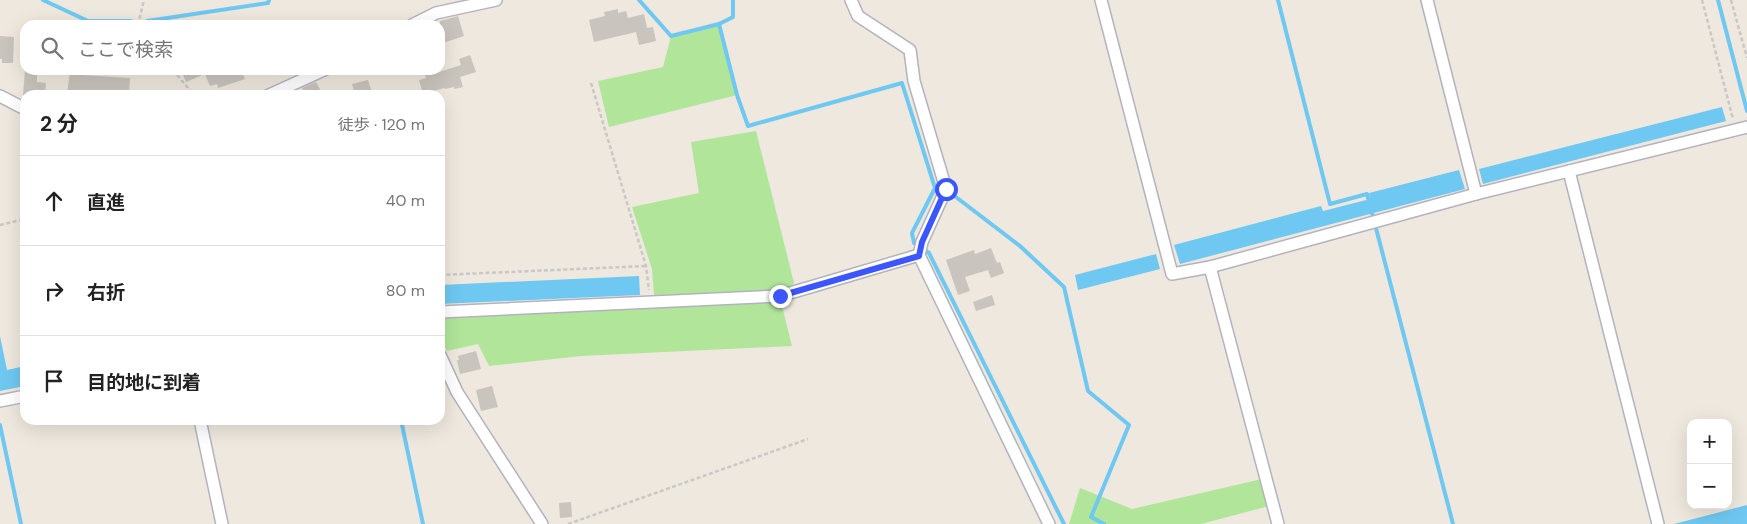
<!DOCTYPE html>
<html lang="ja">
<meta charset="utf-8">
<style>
:root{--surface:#fff;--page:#f2f2f2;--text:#222;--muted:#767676;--line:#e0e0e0}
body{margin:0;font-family:"DM Sans","Noto Sans JP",sans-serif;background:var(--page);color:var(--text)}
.controls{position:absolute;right:15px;bottom:15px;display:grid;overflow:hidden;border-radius:10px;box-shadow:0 5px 20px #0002}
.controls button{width:45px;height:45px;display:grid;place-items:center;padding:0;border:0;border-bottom:1px solid var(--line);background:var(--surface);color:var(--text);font:25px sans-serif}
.stop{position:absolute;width:15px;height:15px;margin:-11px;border:4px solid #3b56fd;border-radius:50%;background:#fff}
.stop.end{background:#3b56fd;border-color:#fff;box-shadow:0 1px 5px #0008}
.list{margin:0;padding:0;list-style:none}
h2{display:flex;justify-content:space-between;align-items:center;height:65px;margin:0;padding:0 20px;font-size:21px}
h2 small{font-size:16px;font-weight:400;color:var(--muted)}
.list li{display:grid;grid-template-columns:32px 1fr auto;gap:15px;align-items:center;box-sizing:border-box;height:90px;padding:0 20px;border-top:1px solid var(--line)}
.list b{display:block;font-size:19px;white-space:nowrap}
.list em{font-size:16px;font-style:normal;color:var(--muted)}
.icon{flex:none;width:28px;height:28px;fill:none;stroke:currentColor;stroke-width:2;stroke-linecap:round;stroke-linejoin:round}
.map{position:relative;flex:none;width:1747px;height:524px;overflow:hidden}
.search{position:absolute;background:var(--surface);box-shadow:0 5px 20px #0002;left:20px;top:20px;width:425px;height:55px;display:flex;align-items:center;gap:12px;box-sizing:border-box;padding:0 18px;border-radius:15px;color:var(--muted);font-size:19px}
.panel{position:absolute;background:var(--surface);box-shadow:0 5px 20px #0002;left:20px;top:90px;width:425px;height:335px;border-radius:15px}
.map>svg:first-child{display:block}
.green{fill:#b0e59a}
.water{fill:#6fc8f1}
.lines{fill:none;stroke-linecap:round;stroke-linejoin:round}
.stream{stroke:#6fc8f1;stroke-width:4}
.building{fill:#c9c4bd}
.street-casing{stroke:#b2b3bf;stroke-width:14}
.path{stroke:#c8c8c8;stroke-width:2.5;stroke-dasharray:4 2.5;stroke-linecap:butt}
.street{stroke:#fff;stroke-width:11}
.route{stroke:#3b56fd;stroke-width:6}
</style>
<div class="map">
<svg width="1747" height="524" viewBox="0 0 1747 524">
<rect width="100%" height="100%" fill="#eee8de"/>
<g class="green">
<path d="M719 24 737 95 609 127 598 81 663 67 671 36Z"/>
<path d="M756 131 794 283 781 302 792 346 581 356 489 366 478 344 447 351 440 339V318L655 307 652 269 632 207 699 193 691 142Z"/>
<path d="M1262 479 1269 506 1201 524H1069L1080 488 1132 509Z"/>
</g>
<g class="water">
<path d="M1722 107 1726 121 1483 184 1479 169Z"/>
<path d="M1459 170 1465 189 1180 264 1174 245 1321 206 1323 211 1370 199 1369 193Z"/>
<path d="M1156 254 1160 269 1078 290 1075 275Z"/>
<path d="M639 276 640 295 440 304V285Z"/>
<path d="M0 336 7 370 25 366V386L0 391Z"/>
<path d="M1747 505V524H1674Z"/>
</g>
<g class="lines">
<g class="stream">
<path d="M43 0 88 21H131"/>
<path d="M639 0 671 36 719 24"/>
<path d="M733 0V17L719 24 737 95 748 126 902 83 935 188 912 233 914 243 929 253 1064 524"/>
<path d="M1278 0 1330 204 1367 194 1369 202"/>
<path d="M1718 0 1747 111"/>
<path d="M147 21 268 3 269 0"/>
<path d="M952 194 1020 246 1064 287 1088 391 1129 425 1091 517 1104 524"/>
<path d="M1371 209 1453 524"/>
<path d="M401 420 423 524"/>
<path d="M0 425 21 524"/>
</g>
</g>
<g class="building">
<path d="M618 9V13L626 11 628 18 644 14 647 28 653 27 656 41 639 45 636 32 594 42 589 20 605 16 604 12Z"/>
<path d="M458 16 464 36 440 44V21Z"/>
<path d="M0 36 14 37 13 63H2V59H0Z"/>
<path d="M470 55 476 72 460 77 463 87 454 89V87L445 89 444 88 423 94 419 80 426 78 424 72 435 70 436 73 461 65 459 59Z"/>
<path d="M25 70H37V82L46 83 45 95H23Z"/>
<path d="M70 70H84L83 75 130 78 129 95H67Z"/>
<path d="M181 70H241L245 79 218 88 217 84 210 86 205 74 186 82Z"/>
<path d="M368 80 373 95H355L352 84Z"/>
<path d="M316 82 323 95H306L302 88Z"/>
<path d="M991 248 997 263 1000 262 1004 273 991 278 988 270 965 277 970 291 958 295 946 260 974 250 975 254Z"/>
<path d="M992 295 995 305 976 311 973 302Z"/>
<path d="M476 351 481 369 460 374 457 360H459L458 356Z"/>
<path d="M492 386 498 407 481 411 476 390Z"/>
<path d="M571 502 572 517 560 518 559 503Z"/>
</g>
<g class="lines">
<defs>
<g id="street">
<path d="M851 0 858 16 910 50 914 81 946 189 922 242 919 255 1049 524"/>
<path d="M1101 0 1172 274 1210 267 1476 194 1747 127"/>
<path d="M1427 0 1476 194"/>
<path d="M412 25 436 13 496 0"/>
<path d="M269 95 324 70"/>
<path d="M0 96 25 109"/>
<path d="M1569 171 1658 524"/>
<path d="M1210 267 1278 524"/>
<path d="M440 312 780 296 919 255"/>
<path d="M440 355 457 392 542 524"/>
<path d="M0 401 25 396"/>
<path d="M200 420 222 524"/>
</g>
</defs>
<use href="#street" class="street-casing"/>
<g class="path">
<path d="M1702 0 1733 119"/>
<path d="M1731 0 1747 58"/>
<path d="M138 25 144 0"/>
<path d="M173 70 194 95"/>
<path d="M591 83 646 266 649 290"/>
<path d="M0 225 25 219"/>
<path d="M440 275 646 266"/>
<path d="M568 524 808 439"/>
</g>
<use href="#street" class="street"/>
</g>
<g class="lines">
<path class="route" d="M780 296 919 256 922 242 946 189"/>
</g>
</svg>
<div class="controls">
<button>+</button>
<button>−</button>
</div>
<div class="stop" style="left:946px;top:189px"></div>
<div class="stop end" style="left:780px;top:296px"></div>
<div class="search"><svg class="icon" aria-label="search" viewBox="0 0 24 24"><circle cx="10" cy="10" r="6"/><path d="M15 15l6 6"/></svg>ここで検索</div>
<section class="panel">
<h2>2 分<small>徒歩 · 120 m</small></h2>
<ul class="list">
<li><svg class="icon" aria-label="ahead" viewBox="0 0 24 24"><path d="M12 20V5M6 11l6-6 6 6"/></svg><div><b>直進</b></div><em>40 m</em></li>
<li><svg class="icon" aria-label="right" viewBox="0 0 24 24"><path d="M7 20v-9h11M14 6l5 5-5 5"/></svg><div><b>右折</b></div><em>80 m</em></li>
<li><svg class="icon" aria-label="arrive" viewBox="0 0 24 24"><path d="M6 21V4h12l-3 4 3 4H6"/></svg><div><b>目的地に到着</b></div></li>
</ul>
</section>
</div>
